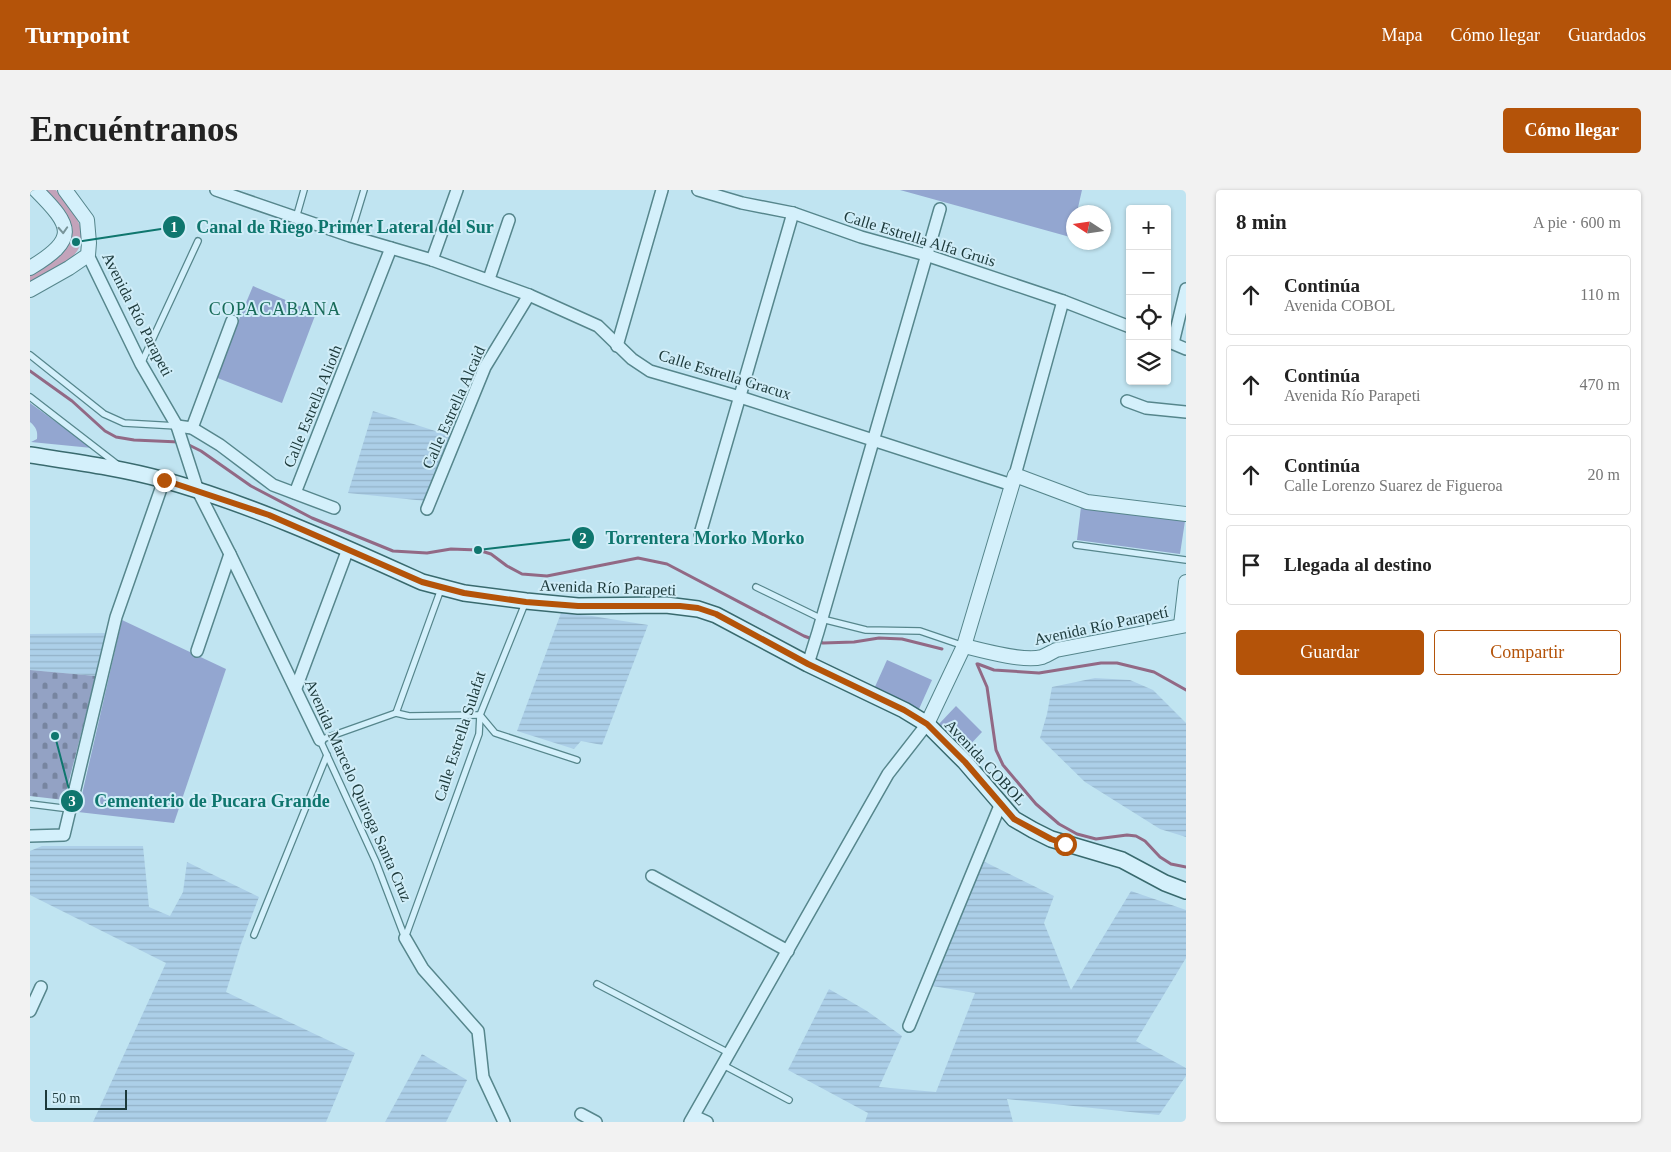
<!DOCTYPE html>
<html lang="es">
<meta charset="utf-8">
<style>
:root{--surface:#fff;--page:#f2f2f2;--text:#222;--muted:#767676;--line:#e0e0e0;--accent:#b45309}
body{margin:0;font-family:Georgia,serif;background:var(--page);color:var(--text)}
.controls{position:absolute;right:15px;top:15px;display:grid;overflow:hidden;border-radius:5px;box-shadow:0 1px 4px #0004}
.controls button{width:45px;height:45px;display:grid;place-items:center;padding:0;border:0;border-bottom:1px solid var(--line);background:var(--surface);color:var(--text);font:25px sans-serif}
.compass{position:absolute;left:1036px;top:15px;width:45px;height:45px;border-radius:50%;background:var(--surface);box-shadow:0 1px 4px #0004;rotate:282deg}
.scale{position:absolute;left:15px;bottom:12px;width:82px;box-sizing:border-box;padding-left:5px;border:2px solid #1c393a;border-top:0;font-size:14px;line-height:18px;white-space:nowrap;color:#1c393a;-webkit-text-stroke:4px #d0edf8;paint-order:stroke}
.stop{position:absolute;width:15px;height:15px;margin:-11px;border:4px solid #b45309;border-radius:50%;background:#fff}
.stop.end{background:#b45309;border-color:#fff;box-shadow:0 1px 5px #0008}
.list{margin:0;padding:0;list-style:none}
h2{display:flex;justify-content:space-between;align-items:center;height:65px;margin:0;padding:0 20px;font-size:21px}
h2 small{font-size:16px;font-weight:400;color:var(--muted)}
.list li{display:grid;grid-template-columns:32px 1fr auto;gap:15px;align-items:center;box-sizing:border-box;height:80px;margin:0 10px 10px;padding:0 10px;border:1px solid var(--line);border-radius:5px}
.list b{display:block;font-size:19px;white-space:nowrap}
.list p{margin:0;font-size:16px;white-space:nowrap;color:var(--muted)}
.list em{font-size:16px;font-style:normal;color:var(--muted)}
.actions{display:flex;gap:10px;padding:15px 20px}
.actions a{flex:1;padding:11px 0;border:1px solid var(--accent);border-radius:5px;text-align:center;font-size:18px;color:var(--accent)}
.actions .main{background:var(--accent);color:#fff}
.icon{flex:none;width:28px;height:28px;fill:none;stroke:currentColor;stroke-width:2;stroke-linecap:round;stroke-linejoin:round}
.map{position:relative;flex:none;width:1156px;height:932px;overflow:hidden;border-radius:5px}
header{display:flex;align-items:center;gap:30px;box-sizing:border-box;height:70px;padding:0 25px;background:var(--accent);color:#fff}
header strong{font-size:24px}
nav{display:flex;gap:28px;margin-inline-start:auto;font-size:18px}
.intro{display:flex;align-items:center;justify-content:space-between;box-sizing:border-box;height:120px;padding:0 30px}
h1{margin:0;font-size:35px}
.button{padding:12px 22px;border-radius:5px;background:var(--accent);color:#fff;font-size:18px;font-weight:700}
main{display:flex;gap:30px;padding:0 30px}
aside{flex:1;background:var(--surface);border-radius:5px;box-shadow:0 1px 4px #0004}
.map>svg:first-child{display:block}
.farmland{fill:url(#farmland-rules)}
.green{fill:#93a6d0}
.cemetery{fill:url(#cemetery-stones)}
.lines{fill:none;stroke-linecap:round;stroke-linejoin:round}
.stream{stroke:#926985;stroke-width:3}
.canal{stroke:#c3a3ba;stroke-width:11}
.service-casing{stroke:#56868c;stroke-width:8}
.minor-casing{stroke:#56868c;stroke-width:14}
.tertiary-casing{stroke:#56868c;stroke-width:16}
.secondary-casing{stroke:#396a6e;stroke-width:18}
.service{stroke:#d4f0fb;stroke-width:5.5}
.minor{stroke:#d4f0fb;stroke-width:11}
.tertiary{stroke:#d4f0fb;stroke-width:14}
.secondary{stroke:#d4f0fb;stroke-width:15}
.oneway{stroke:#78949a}
.route{stroke:#b45309;stroke-width:6}
.labels{text-anchor:middle;stroke-width:4;stroke-linejoin:round;paint-order:stroke}
.street-label{font-size:16px;fill:#1c393a;stroke:#d0edf8}
.neighbourhood-label{font-size:18px;letter-spacing:1px;fill:#186b59;stroke:#d0edf8}
.leader{fill:none;stroke:#0f766e;stroke-width:2}
.callout-dot{fill:#0f766e;stroke:#d0edf8;stroke-width:2}
.mark-label{font-size:15px;text-anchor:middle;font-weight:bold;fill:#fff}
.callout-label{font-size:18px;text-anchor:middle;font-weight:bold;fill:#0f766e;stroke:#d0edf8;stroke-width:4;stroke-linejoin:round;paint-order:stroke}
</style>
<header>
<strong>Turnpoint</strong>
<nav><a>Mapa</a><a>Cómo llegar</a><a>Guardados</a></nav>
</header>
<div class="intro"><h1>Encuéntranos</h1><a class="button">Cómo llegar</a></div>
<main>
<div class="map">
<svg width="1156" height="932" viewBox="0 0 1156 932">
<defs>
<pattern id="farmland-rules" width="6" height="5" patternUnits="userSpaceOnUse" patternTransform="scale(1.25)"><rect width="6" height="5" fill="#accfe8"/><path d="M0 2.5h6" fill="none" stroke="#93b2c8"/></pattern>
<pattern id="cemetery-stones" width="16" height="16" patternUnits="userSpaceOnUse" patternTransform="scale(1.25)"><rect width="16" height="16" fill="#93a2c4"/><path d="M2 7V4a2 2 0 0 1 4 0v3zM10 15v-3a2 2 0 0 1 4 0v3z" fill="#7785a0"/></pattern>
</defs>
<rect width="100%" height="100%" fill="#c0e4f1"/>
<g class="farmland">
<path d="M343 221 424 247 396 311 318 303Z"/>
<path d="M531 423 562 426 618 435 572 555 551 551 544 559 487 541Z"/>
<path d="M77 443 66 486 0 480V444Z"/>
<path d="M1065 488 1100 490 1123 500 1156 533V647L1130 639 1055 592 1010 548 1017 524 1022 497Z"/>
<path d="M12 656H113L119 717 140 726 153 702 157 672 229 707 211 754 196 802 325 863 296 932H63L136 773 0 705V661Z"/>
<path d="M953 671 1024 706 1014 733 1041 800 1101 701 1156 720V768L1106 851 1156 878V886L1129 925 977 909 983 932H835L838 923 758 880 799 799 837 821 872 846 849 897 906 902 945 803 902 796Z"/>
<path d="M392 864 437 890 416 932H355Z"/>
</g>
<g class="green">
<path d="M870 0H1052L1047 22H1044L1043 35 1040 47Z"/>
<path d="M223 96 286 123 252 213 185 187Z"/>
<path d="M0 213 62 258 1 252 7 249C8 241 6 237 0 232Z"/>
<path d="M1051 317 1155 331 1150 364 1047 350Z"/>
<path d="M92 430 196 479 144 633 48 622Z"/>
<path d="M857 470 902 490 889 519 844 499Z"/>
<path d="M926 516 952 542 936 559 909 534Z"/>
</g>
<path class="cemetery" d="M0 480 66 486 34 610 0 606Z"/>
<g class="lines">
<g class="stream">
<path d="M0 181 42 211 75 241 86 247 104 250 149 252"/>
<path d="M155 253 171 261 221 296 282 328 363 361 397 363 421 359 448 360 461 364 477 376 492 384 517 386 608 368 637 374 774 446 793 453 824 452 849 448 872 449 912 459"/>
<path d="M947 474 957 497 966 560 973 575 1006 614 1029 634 1047 644 1066 649 1097 645 1106 646 1115 651 1130 667 1141 674 1156 677"/>
<path d="M948 474 964 480 1009 483 1071 473H1087L1124 482 1156 500"/>
</g>
<path class="canal" d="M0 86C9 81 19 76 28 71 65 49 37 24 19 0"/>
<defs>
<g id="service">
<path d="M266 28 274 0"/>
<path d="M320 46 334 0"/>
<path d="M0 165 74 224 94 233 147 236"/>
<path d="M111 174 168 51"/>
<path d="M0 207 88 275"/>
<path d="M1046 355 1156 370"/>
<path d="M726 397 792 429 836 440 890 441 934 456"/>
<path d="M366 523 411 399"/>
<path d="M450 525 465 543 547 570"/>
<path d="M0 614 40 619"/>
<path d="M224 745 297 565"/>
<path d="M375 748 346 672 290 550 366 523 379 526 450 525"/>
<path d="M375 748 449 544 450 525 496 411"/>
<path d="M567 794 699 863"/>
<path d="M693 875 759 910"/>
</g>
<g id="minor">
<path d="M186 0 320 46 402 70 499 105 568 136 602 169 620 181 710 207 982 295"/>
<path d="M668 0 712 13 763 23 831 47 896 65 1033 111 1100 137"/>
<path d="M58 65 111 174 147 236 168 301 200 364 290 550"/>
<path d="M402 70 427 0"/>
<path d="M459 89 479 30"/>
<path d="M1137 151 1156 159"/>
<path d="M1143 153 1156 99"/>
<path d="M587 156 632 0"/>
<path d="M1097 211 1116 218 1156 222"/>
<path d="M147 236 162 238 190 255 243 295 304 318"/>
<path d="M162 238 202 131"/>
<path d="M985 285 1033 111"/>
<path d="M265 303 361 58"/>
<path d="M397 319 455 177 499 105"/>
<path d="M670 344 763 23"/>
<path d="M167 461 200 364"/>
<path d="M778 474 788 442 910 19"/>
<path d="M266 498 318 359"/>
<path d="M0 646 34 645 86 427 134 290"/>
<path d="M622 686 758 761"/>
<path d="M375 748 393 779 448 841 453 887 474 932"/>
<path d="M0 821 11 797"/>
<path d="M879 836 971 613"/>
<path d="M551 924 566 932"/>
<path d="M664 926 677 932"/>
<path d="M660 932 858 584 897 534"/>
</g>
<g id="tertiary">
<path d="M0 78C48 49 43 37 6 0"/>
<path d="M0 100 39 78 58 65 59 53 57 30 35 0"/>
<path d="M1151 435 1156 392"/>
<path d="M934 456C954 461 994 472 1012 467 1017 465 1022 462 1026 460L1156 435"/>
<path d="M897 534 934 456 985 285 1057 312 1156 324"/>
</g>
<path id="secondary" d="M0 265C45 272 91 278 134 290 223 315 308 354 392 392L434 403 496 411 548 416 636 415 668 419 686 425 778 474 874 520 897 534 935 572 984 629 1003 640 1021 649 1092 670 1135 693 1156 701"/>
</defs>
<use href="#service" class="service-casing"/>
<use href="#minor" class="minor-casing"/>
<use href="#tertiary" class="tertiary-casing"/>
<use href="#secondary" class="secondary-casing"/>
<use href="#service" class="service"/>
<use href="#minor" class="minor"/>
<use href="#tertiary" class="tertiary"/>
<use href="#secondary" class="secondary"/>
</g>
<defs><path id="oneway-chevron" d="M-2-3.5L2.5 0L-2 3.5" fill="none" stroke-width="1.6" stroke-linecap="round" stroke-linejoin="round" transform="scale(1.25)"/></defs>
<use class="oneway" href="#oneway-chevron" transform="translate(33 40) rotate(87)"/>
<g class="lines">
<path class="route" d="M134 290 239 325 392 392 434 403 496 412 548 416H650L668 418 686 424 778 474 874 520 897 534 935 572 984 629 1021 649 1035 654"/>
</g>
<g class="labels">
<g class="street-label">
<text transform="translate(890 48) rotate(17)" y="6">Calle Estrella Alfa Gruis</text>
<text transform="translate(108 124) rotate(63)" y="6">Avenida Río Parapeti</text>
<text transform="translate(695 184) rotate(17)" y="6">Calle Estrella Gracux</text>
<text transform="translate(282 216) rotate(-68)" y="6">Calle Estrella Alioth</text>
<text transform="translate(423 217) rotate(-66)" y="6">Calle Estrella Alcaid</text>
<text transform="translate(578 397) rotate(2)" y="6">Avenida Río Parapeti</text>
<text transform="translate(1071 435) rotate(-12)" y="6">Avenida Río Parapetí</text>
<text transform="translate(429 546) rotate(-72)" y="6">Calle Estrella Sulafat</text>
<text transform="translate(956 572) rotate(47)" y="6">Avenida COBOL</text>
<text transform="translate(329 600) rotate(66)" y="6">Avenida Marcelo Quiroga Santa Cruz</text>
</g>
<g class="neighbourhood-label">
<text x="245" y="125">COPACABANA</text>
</g>
</g>
<path class="leader" d="M46 52L144 37M448 360L553 348M25 546L42 611"/>
<g class="callout-dot">
<circle cx="46" cy="52" r="5"/>
<circle cx="448" cy="360" r="5"/>
<circle cx="25" cy="546" r="5"/>
<circle cx="144" cy="37" r="12"/>
<circle cx="553" cy="348" r="12"/>
<circle cx="42" cy="611" r="12"/>
</g>
<g class="mark-label">
<text x="144" y="42">1</text>
<text x="553" y="353">2</text>
<text x="42" y="616">3</text>
</g>
<g class="callout-label">
<text x="315" y="43">Canal de Riego Primer Lateral del Sur</text>
<text x="675" y="354">Torrentera Morko Morko</text>
<text x="182" y="617">Cementerio de Pucara Grande</text>
</g>
</svg>
<div class="controls">
<button>+</button>
<button>−</button>
<button><svg class="icon" aria-label="locate" viewBox="0 0 24 24"><circle cx="12" cy="12" r="6"/><path d="M12 2v4M12 18v4M2 12h4M18 12h4"/></svg></button>
<button><svg class="icon" aria-label="layers" viewBox="0 0 24 24"><path d="M12 4l9 5-9 5-9-5zM3 14l9 5 9-5"/></svg></button>
</div>
<svg class="compass" viewBox="-18 -18 36 36"><path d="M0-13l5 13h-10z" fill="#e53935"/><path d="M0 13l5-13h-10z" fill="#767676"/></svg>
<div class="scale">50 m</div>
<div class="stop" style="left:1035px;top:654px"></div>
<div class="stop end" style="left:134px;top:290px"></div>
</div>
<aside>
<h2>8 min<small>A pie · 600 m</small></h2>
<ul class="list">
<li><svg class="icon" aria-label="ahead" viewBox="0 0 24 24"><path d="M12 20V5M6 11l6-6 6 6"/></svg><div><b>Continúa</b><p>Avenida COBOL</p></div><em>110 m</em></li>
<li><svg class="icon" aria-label="ahead" viewBox="0 0 24 24"><path d="M12 20V5M6 11l6-6 6 6"/></svg><div><b>Continúa</b><p>Avenida Río Parapeti</p></div><em>470 m</em></li>
<li><svg class="icon" aria-label="ahead" viewBox="0 0 24 24"><path d="M12 20V5M6 11l6-6 6 6"/></svg><div><b>Continúa</b><p>Calle Lorenzo Suarez de Figueroa</p></div><em>20 m</em></li>
<li><svg class="icon" aria-label="arrive" viewBox="0 0 24 24"><path d="M6 21V4h12l-3 4 3 4H6"/></svg><div><b>Llegada al destino</b></div></li>
</ul>
<div class="actions"><a class="main">Guardar</a><a>Compartir</a></div>
</aside>
</main>
